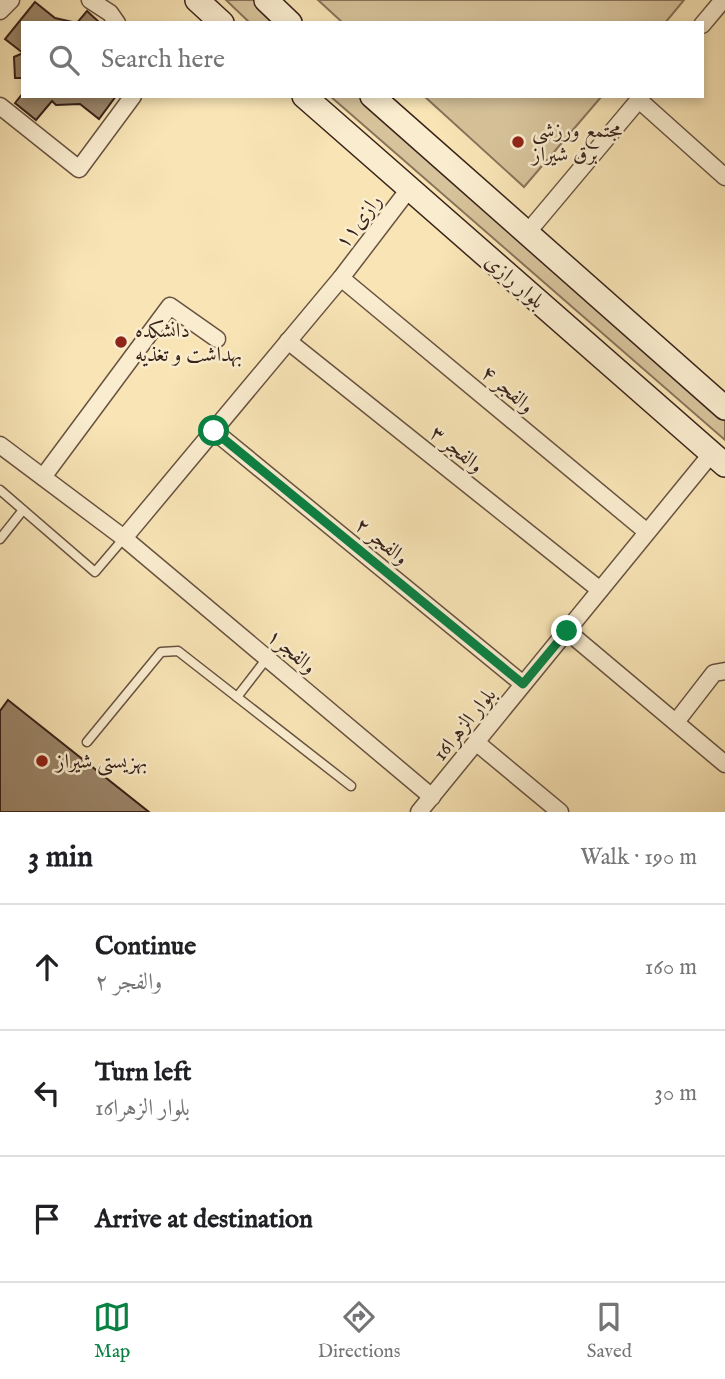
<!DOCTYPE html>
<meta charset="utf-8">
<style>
:root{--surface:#fff;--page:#f6f6f6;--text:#202124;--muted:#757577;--line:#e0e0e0;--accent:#0b8043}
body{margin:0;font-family:"IM FELL English",Amiri,serif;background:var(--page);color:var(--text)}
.stop{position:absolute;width:21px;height:21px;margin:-16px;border:5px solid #0b8043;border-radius:50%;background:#fff}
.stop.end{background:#0b8043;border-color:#fff;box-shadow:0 2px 7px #0008}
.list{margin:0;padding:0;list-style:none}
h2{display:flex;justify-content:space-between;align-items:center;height:91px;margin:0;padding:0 28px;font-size:30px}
h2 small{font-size:23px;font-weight:400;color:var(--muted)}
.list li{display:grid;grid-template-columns:46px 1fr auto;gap:21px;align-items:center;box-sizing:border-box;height:126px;padding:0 28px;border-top:2px solid var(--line)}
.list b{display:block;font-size:26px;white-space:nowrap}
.list p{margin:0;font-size:23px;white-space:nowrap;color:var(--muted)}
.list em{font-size:23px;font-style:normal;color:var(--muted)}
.icon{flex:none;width:38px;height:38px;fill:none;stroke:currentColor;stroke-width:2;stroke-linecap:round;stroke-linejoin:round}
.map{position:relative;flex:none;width:725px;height:812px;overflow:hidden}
.search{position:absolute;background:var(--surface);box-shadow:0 4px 10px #0003;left:21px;right:21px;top:21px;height:77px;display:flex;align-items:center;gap:18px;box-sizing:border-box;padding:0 24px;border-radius:0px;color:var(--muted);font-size:26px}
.sheet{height:469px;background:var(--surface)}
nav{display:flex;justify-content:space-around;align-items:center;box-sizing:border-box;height:98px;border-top:2px solid var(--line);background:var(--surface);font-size:19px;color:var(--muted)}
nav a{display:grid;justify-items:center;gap:4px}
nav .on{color:var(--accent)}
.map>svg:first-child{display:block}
.green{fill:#d7c39b;stroke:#88725a;stroke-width:2}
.building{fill:#9c876b;stroke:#38221a;stroke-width:2}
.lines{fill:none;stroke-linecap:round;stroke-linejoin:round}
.lane-casing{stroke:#685241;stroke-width:11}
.street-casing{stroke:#685241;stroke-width:19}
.secondary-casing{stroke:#38221a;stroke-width:26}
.lane{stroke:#faedcf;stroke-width:8}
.street{stroke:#faedcf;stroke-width:16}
.secondary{stroke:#faedcf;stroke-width:23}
.route{stroke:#0b8043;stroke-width:9}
.poi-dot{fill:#8f2418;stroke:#faedcf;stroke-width:2.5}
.labels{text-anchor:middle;stroke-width:5;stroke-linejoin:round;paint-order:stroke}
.poi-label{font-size:21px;fill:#38221a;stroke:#faedcf;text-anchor:start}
.street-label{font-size:21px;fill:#38221a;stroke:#faedcf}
</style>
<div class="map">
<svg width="725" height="812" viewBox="0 0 725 812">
<rect width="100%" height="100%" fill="#f8e4b5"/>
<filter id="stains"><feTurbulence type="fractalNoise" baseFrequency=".00286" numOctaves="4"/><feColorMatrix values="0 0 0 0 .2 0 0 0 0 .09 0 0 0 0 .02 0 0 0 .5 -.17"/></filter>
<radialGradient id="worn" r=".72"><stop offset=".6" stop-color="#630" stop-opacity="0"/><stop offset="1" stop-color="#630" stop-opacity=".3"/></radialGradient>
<g class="green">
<path d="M226 0H255L271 14 272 23H250Z"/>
<path d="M318 0H684L665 23H343Z"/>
<path d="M330 96H359L725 418V440Z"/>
<path d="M424 96H602L524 187Z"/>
</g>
<g class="building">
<path d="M35 2 55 18 77 23 87 11 100 23H23V53L5 39Z"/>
<path d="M23 53V78H15L14 57Z"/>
<path d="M23 93V96H116L99 119 80 104 56 105 52 101 36 120 15 103Z"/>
<path d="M8 700 149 812H0V711Z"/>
</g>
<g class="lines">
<defs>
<g id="lane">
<path d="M0 490 95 572 124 538"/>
<path d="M0 539 23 510"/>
<path d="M237 697 268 657"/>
<path d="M87 742 161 652 178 651 351 786"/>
</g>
<g id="street">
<path d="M90 0 110 13 117 23"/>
<path d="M0 11 11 0"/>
<path d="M702 25 723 0"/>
<path d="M639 100 725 177"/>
<path d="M0 106 79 169 133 96"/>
<path d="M527 233 642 96"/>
<path d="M341 278 647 532"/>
<path d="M288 341 600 590"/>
<path d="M214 431 523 684"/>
<path d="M0 445 124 538 432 797"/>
<path d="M43 477 170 306 217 339"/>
<path d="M124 538 341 278 409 189"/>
<path d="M567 631 725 764"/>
<path d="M676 722 714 673 725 671"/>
<path d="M477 743 560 812"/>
<path d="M419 812 712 453"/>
</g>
<g id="secondary">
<path d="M197 0 222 23"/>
<path d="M266 0 290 23"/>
<path d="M304 96 725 465"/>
<path d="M372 96 725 408"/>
</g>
</defs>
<use href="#lane" class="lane-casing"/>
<use href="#street" class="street-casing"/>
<use href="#secondary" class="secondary-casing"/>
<use href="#lane" class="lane"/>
<use href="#street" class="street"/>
<use href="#secondary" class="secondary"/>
</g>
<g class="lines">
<path class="route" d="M214 431 523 684 567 631"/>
</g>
<g class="poi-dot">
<circle cx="518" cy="142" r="7"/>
<circle cx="121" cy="342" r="7"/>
<circle cx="42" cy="761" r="7"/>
</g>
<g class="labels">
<g class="poi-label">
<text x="532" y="137">مجتمع ورزشی<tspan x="532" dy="24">برق شیراز</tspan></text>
<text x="135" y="337">دانشکده<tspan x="135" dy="24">بهداشت و تغذیه</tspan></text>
<text x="56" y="768">بهزیستی شیراز</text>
</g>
<g class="street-label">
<text transform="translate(358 221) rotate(-53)" y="7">رازی۱۱</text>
<text transform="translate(515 281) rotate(41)" y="7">بلوار رازی</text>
<text transform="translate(508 389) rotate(40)" y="7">والفجر ۴</text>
<text transform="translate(457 449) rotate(39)" y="7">والفجر ۳</text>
<text transform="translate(382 541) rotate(39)" y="7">والفجر ۲</text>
<text transform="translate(292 651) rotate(40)" y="7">والفجر۱</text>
<text transform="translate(464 724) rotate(-51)" y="7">16بلوار الزهرا</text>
</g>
</g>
<rect width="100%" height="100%" filter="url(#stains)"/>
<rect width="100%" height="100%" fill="url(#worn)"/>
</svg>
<div class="stop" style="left:214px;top:431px"></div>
<div class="stop end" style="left:567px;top:631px"></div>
<div class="search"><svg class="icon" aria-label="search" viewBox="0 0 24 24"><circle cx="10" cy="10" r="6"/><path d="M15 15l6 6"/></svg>Search here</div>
</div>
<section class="sheet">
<h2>3 min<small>Walk · 190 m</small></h2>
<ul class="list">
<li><svg class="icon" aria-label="ahead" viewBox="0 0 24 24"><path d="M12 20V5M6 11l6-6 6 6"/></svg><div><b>Continue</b><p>والفجر ۲</p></div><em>160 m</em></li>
<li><svg class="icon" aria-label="left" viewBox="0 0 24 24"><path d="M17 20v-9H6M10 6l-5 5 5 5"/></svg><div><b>Turn left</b><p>16بلوار الزهرا</p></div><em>30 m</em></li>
<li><svg class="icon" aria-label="arrive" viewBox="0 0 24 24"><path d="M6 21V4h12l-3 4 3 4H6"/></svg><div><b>Arrive at destination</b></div></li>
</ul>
</section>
<nav>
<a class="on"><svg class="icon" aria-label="map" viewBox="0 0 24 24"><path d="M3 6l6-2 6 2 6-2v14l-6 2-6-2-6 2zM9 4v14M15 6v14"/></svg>Map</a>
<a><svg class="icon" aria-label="directions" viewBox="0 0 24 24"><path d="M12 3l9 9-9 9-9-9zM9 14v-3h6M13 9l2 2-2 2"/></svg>Directions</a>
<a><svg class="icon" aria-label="saved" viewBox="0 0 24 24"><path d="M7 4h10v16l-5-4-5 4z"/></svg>Saved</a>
</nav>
